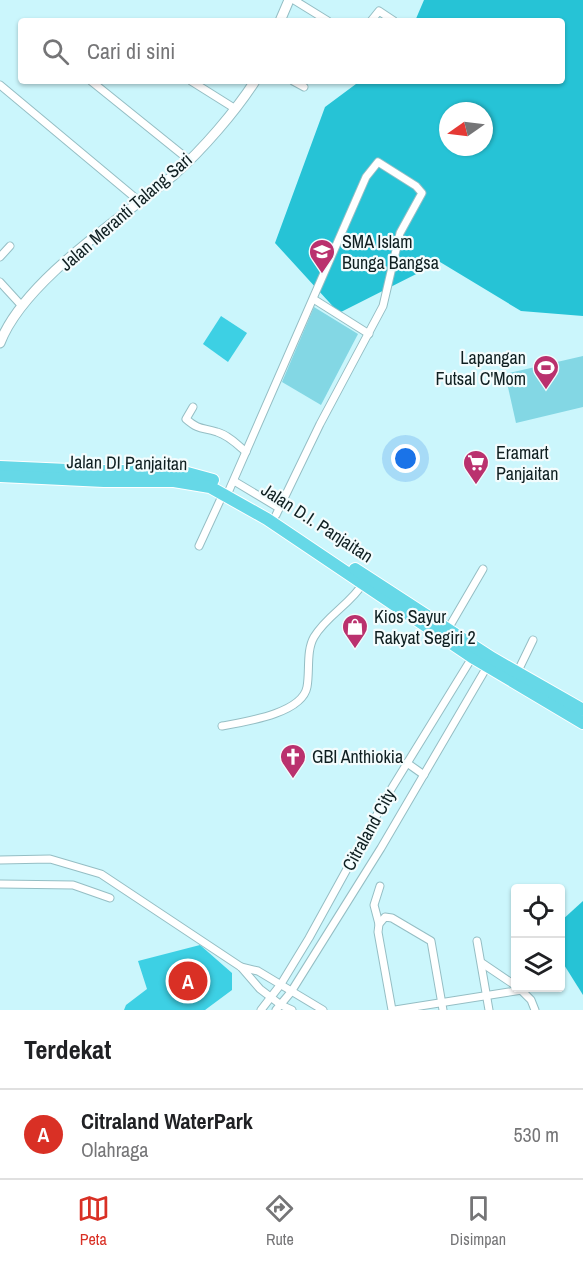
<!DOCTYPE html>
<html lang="id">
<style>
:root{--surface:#fff;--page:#f2f2f2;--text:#202124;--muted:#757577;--line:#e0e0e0;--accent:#d93025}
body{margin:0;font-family:"Archivo Narrow",sans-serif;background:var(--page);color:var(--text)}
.controls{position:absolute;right:18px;bottom:18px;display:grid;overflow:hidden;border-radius:6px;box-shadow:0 2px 4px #0004}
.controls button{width:54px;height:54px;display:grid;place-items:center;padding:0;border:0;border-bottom:2px solid var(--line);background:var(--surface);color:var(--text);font:30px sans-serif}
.compass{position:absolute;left:439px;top:102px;width:54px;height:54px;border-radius:50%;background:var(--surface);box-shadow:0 2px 4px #0004;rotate:256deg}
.you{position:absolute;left:406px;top:459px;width:21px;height:21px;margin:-15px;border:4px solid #fff;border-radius:50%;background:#1a73e8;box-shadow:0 0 0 9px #1a73e833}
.badge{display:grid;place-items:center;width:39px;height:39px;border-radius:50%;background:var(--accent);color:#fff;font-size:20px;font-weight:700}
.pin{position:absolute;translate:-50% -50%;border:3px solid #fff;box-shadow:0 2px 6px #0006}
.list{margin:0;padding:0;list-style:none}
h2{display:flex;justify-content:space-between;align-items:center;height:78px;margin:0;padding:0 24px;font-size:26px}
h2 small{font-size:20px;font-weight:400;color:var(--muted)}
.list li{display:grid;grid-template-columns:39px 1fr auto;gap:18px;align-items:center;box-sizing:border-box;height:90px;padding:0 24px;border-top:2px solid var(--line)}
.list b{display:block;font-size:22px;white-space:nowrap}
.list p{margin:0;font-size:20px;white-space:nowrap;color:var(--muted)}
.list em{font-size:20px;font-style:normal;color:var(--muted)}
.icon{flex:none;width:33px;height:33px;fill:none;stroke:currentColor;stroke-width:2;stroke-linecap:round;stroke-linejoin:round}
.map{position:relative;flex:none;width:583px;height:1010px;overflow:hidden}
.search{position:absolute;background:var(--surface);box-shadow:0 2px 4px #0004;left:18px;right:18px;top:18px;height:66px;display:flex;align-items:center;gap:15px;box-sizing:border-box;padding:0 21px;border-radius:6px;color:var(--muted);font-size:22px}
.sheet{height:168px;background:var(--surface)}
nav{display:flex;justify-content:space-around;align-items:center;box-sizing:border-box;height:84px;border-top:2px solid var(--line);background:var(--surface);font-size:16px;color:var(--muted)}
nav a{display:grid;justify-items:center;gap:3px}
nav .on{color:var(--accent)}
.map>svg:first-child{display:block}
.green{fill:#83d7e4}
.forest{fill:#26c3d6;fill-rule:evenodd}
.water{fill:#3dd0e4}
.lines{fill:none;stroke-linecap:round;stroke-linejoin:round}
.minor-casing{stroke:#95bec4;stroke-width:9}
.tertiary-casing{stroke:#95bec4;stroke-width:11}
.trunk-casing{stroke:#fff;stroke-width:14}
.minor{stroke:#fff;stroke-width:7}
.tertiary{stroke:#fff;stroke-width:9}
.trunk{stroke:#66d8e7;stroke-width:12}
.labels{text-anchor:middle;stroke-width:4.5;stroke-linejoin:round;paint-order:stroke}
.street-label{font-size:18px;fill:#0f1f21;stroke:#f3fcfd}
.poi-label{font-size:18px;fill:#0f1f21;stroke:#f3fcfd;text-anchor:start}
</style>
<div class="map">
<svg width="583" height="1010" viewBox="0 0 583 1010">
<rect width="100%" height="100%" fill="#cbf6fc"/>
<g class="green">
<path d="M314 307 358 334 321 405 282 382Z"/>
<path d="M583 356V407L516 423 505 374Z"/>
</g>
<g class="forest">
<path d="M424 0H583V316L521 311 440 262 339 313 275 243 325 107 360 81H562V21H415ZM448 111H484V147H448Z"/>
<path d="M583 901V995L561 960V921Z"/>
</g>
<g class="water">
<path d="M221 316 247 333 228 362 203 344Z"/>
<path d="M200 945 232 973V990L205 1010H124L126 1005 147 989 138 961Z"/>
</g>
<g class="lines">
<defs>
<g id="minor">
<path d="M294 0 328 21"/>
<path d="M371 21 379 11 394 21"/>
<path d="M91 81 189 160"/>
<path d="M191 81 234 108"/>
<path d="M293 81 304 87"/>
<path d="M0 85 139 201"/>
<path d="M0 257 10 246"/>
<path d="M0 282 21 305"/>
<path d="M315 300 369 334"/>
<path d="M193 407 186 419C200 431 202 427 217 432 228 435 238 445 246 452"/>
<path d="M234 481 279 508"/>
<path d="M227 495 366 177 378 162 416 186 422 193 400 233 383 306 320 424 276 515"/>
<path d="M199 546 223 494"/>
<path d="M448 629 483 569"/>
<path d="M517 673 533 640"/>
<path d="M222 726C243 722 302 714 307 687 310 671 306 651 314 637 327 615 351 604 364 582"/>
<path d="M407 763 424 775"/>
<path d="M0 860 50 859 101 874 241 967 260 989 281 1005 292 1010"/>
<path d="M0 884 73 885 110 898"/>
<path d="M379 924 374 905 380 886"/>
<path d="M477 941 489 1010"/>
<path d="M482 963 516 986"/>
<path d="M241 967 258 971 323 1010"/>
<path d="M519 988 531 1000 535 1010"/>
<path d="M261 1010 281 984 309 938 390 791 473 656"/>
<path d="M276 1010 291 992 381 848 488 665"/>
<path d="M392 1010 378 932 379 924 385 917 392 918 431 941 443 1010"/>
<path d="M395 1010 522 990"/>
</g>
<g id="tertiary">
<path d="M280 21 289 0"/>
<path d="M0 343C24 280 122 218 175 174 202 150 236 111 255 81"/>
</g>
<g id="trunk">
<path d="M0 467 91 471H180L213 480"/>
<path d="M0 476 104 481H174L210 487 267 519 472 657 583 723"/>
<path d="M355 569 492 658 583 710"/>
</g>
</defs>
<use href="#minor" class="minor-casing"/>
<use href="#tertiary" class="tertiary-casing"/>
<use href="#trunk" class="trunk-casing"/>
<use href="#minor" class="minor"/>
<use href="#tertiary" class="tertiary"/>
<use href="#trunk" class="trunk"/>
</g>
<defs>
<symbol id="school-pin" viewBox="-11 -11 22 30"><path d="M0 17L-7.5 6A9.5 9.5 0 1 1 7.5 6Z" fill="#ba316e" stroke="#f3fcfd"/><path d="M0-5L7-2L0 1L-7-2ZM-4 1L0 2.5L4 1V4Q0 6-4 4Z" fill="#fff"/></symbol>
<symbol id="stadium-pin" viewBox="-11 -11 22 30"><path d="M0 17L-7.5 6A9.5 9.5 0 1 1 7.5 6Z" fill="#ba316e" stroke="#f3fcfd"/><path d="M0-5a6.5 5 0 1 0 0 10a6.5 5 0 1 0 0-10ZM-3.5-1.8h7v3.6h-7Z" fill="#fff"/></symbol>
<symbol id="supermarket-pin" viewBox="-11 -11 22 30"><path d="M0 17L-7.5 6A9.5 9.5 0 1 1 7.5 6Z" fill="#ba316e" stroke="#f3fcfd"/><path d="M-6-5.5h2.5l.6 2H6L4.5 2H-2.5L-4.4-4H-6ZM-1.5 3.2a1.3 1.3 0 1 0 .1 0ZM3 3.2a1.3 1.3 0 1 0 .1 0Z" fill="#fff"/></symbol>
<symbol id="shop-pin" viewBox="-11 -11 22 30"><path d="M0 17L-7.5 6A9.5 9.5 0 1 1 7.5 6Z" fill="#ba316e" stroke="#f3fcfd"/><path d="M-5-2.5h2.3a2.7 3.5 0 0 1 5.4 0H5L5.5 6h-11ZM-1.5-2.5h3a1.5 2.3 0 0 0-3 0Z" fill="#fff"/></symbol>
<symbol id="church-pin" viewBox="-11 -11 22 30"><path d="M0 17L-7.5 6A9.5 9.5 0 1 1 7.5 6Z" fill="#ba316e" stroke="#f3fcfd"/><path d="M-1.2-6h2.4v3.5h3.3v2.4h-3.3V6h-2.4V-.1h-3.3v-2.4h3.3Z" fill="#fff"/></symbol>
</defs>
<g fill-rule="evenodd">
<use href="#school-pin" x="307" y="237" width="30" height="40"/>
<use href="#stadium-pin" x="531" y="353" width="30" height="40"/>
<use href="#supermarket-pin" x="461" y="448" width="30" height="40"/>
<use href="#shop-pin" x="340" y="612" width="30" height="40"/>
<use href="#church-pin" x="278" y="742" width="30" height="40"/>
</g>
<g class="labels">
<g class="street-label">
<text transform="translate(126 212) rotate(-41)" y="6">Jalan Meranti Talang Sari</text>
<text transform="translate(127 463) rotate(1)" y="6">Jalan DI Panjaitan</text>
<text transform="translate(317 523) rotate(33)" y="6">Jalan D.I. Panjaitan</text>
<text transform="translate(369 830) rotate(-61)" y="6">Citraland City</text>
</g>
<g class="poi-label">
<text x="342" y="248">SMA Islam<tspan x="342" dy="21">Bunga Bangsa</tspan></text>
<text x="526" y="364" text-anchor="end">Lapangan<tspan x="526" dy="21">Futsal C'Mom</tspan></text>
<text x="496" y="459">Eramart<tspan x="496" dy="21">Panjaitan</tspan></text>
<text x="374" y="623">Kios Sayur<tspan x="374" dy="21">Rakyat Segiri 2</tspan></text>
<text x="312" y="763">GBI Anthiokia</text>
</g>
</g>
</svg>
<div class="controls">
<button><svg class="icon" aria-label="locate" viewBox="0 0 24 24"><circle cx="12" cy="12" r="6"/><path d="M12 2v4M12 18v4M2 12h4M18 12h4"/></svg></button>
<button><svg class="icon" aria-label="layers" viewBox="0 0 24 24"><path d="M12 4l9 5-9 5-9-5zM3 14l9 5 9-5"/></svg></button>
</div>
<svg class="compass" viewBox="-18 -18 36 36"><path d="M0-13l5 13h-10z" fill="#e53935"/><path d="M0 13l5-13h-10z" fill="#757577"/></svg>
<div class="you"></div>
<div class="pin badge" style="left:188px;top:981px">A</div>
<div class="search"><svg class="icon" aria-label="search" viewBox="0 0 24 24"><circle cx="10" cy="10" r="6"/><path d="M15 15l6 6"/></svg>Cari di sini</div>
</div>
<section class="sheet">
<h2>Terdekat<small></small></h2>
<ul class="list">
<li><span class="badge">A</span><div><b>Citraland WaterPark</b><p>Olahraga</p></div><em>530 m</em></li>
</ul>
</section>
<nav>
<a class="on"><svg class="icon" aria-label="map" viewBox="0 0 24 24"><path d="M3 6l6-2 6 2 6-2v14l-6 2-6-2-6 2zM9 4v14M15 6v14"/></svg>Peta</a>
<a><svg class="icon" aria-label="directions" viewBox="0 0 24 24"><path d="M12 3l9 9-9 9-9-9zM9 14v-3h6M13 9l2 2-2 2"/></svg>Rute</a>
<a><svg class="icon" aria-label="saved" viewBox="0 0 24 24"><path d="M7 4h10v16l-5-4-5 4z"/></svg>Disimpan</a>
</nav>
